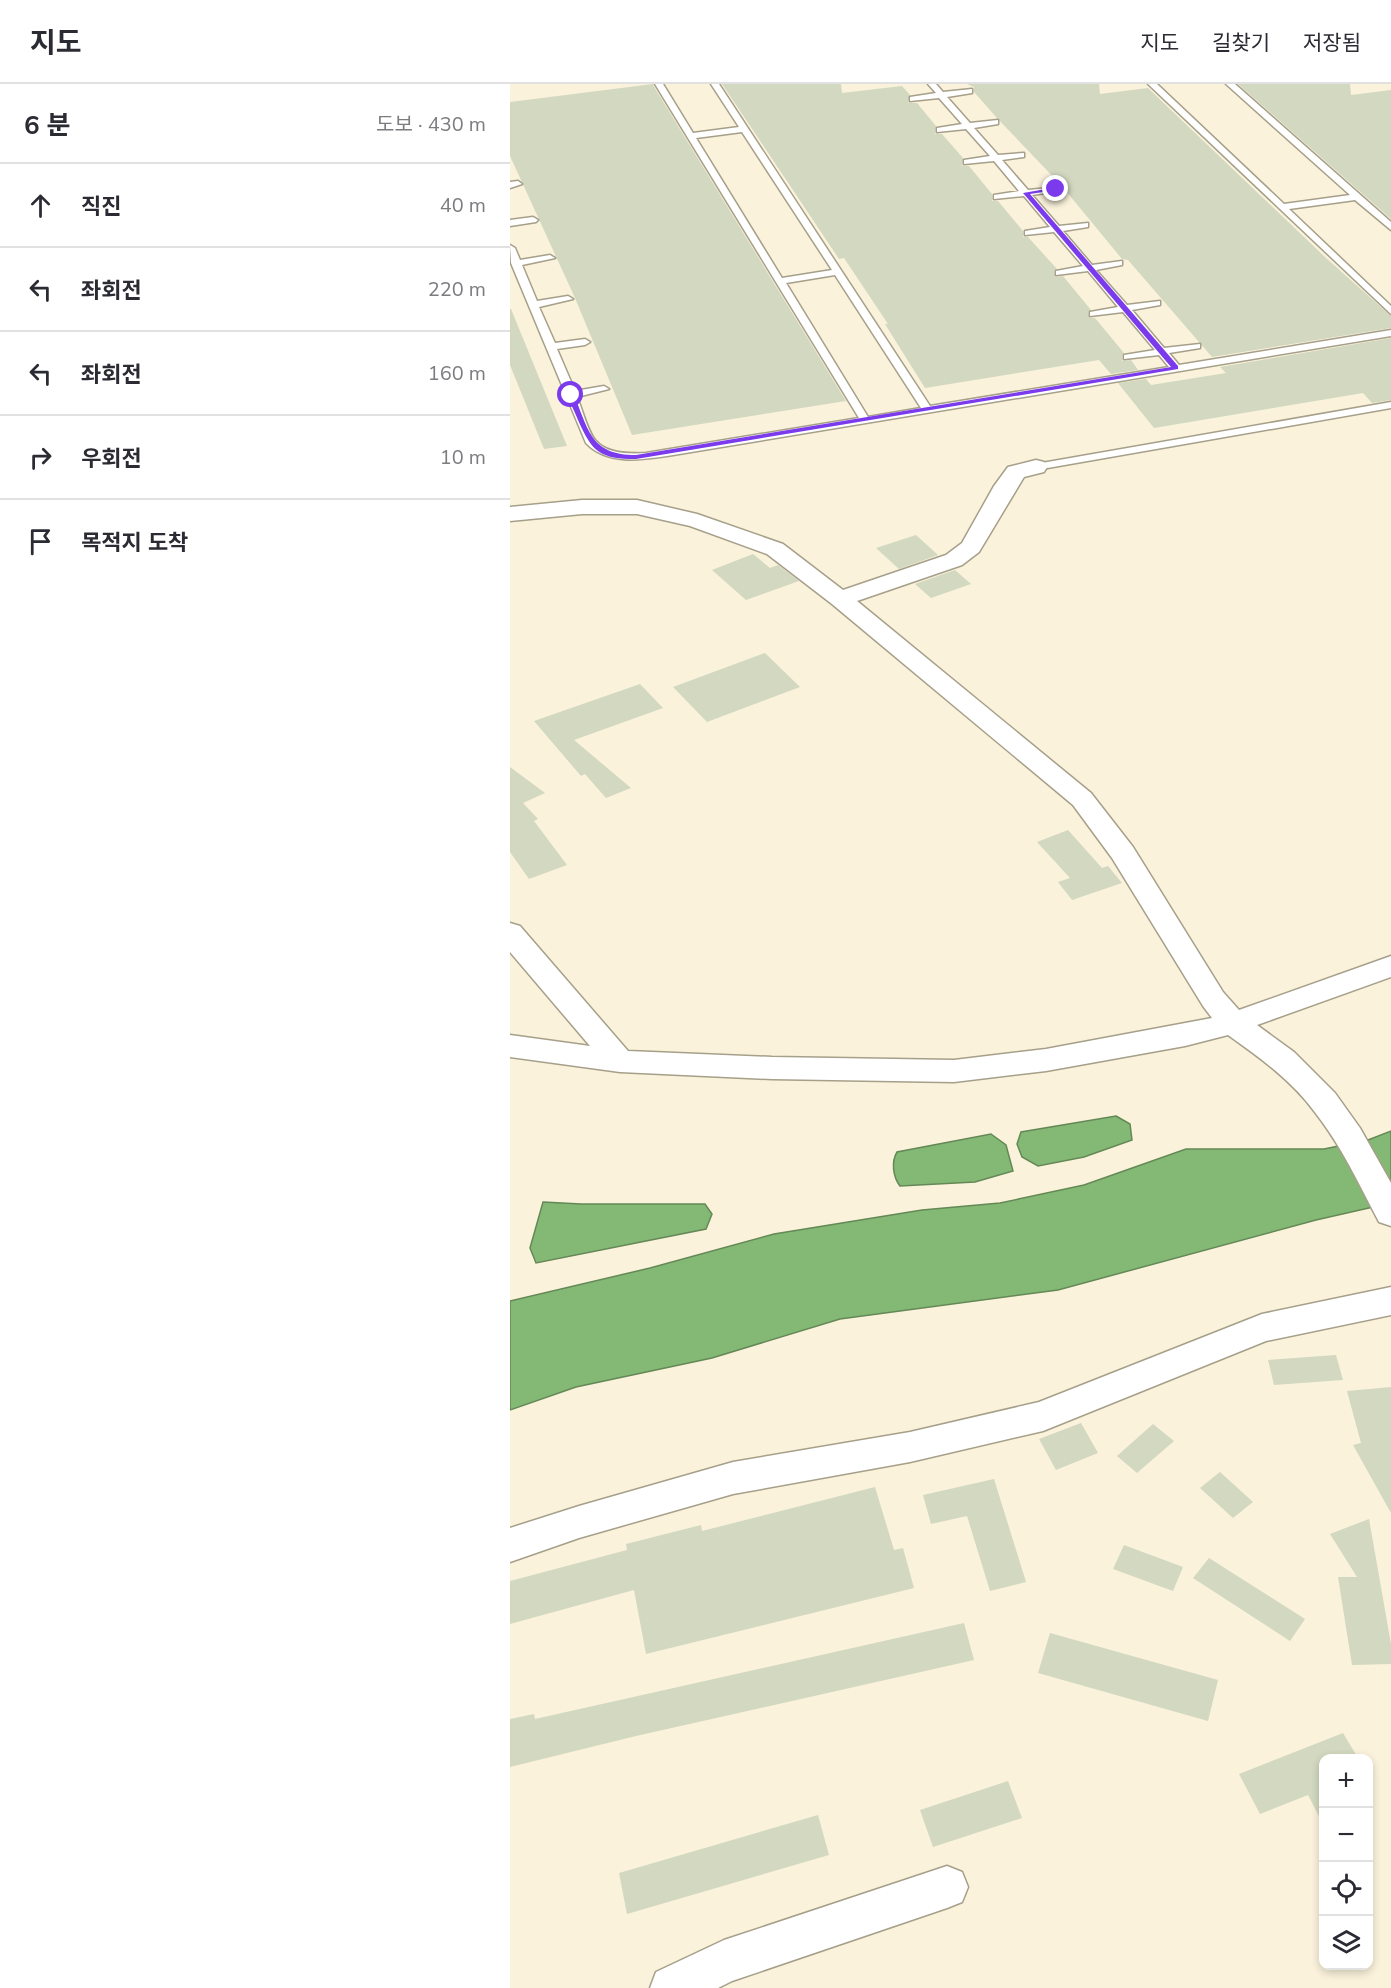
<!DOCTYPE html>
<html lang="ko">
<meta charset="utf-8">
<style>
:root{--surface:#fff;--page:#f7f7f7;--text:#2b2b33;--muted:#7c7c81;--line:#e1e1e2}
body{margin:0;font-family:"Nunito Sans","Noto Sans KR",sans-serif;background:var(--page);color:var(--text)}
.controls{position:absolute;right:18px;bottom:18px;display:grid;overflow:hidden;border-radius:12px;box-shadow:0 3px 9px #0003}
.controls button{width:54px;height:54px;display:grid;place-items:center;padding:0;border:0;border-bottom:2px solid var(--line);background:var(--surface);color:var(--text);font:30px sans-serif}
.stop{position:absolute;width:18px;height:18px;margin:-14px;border:4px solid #7c3aed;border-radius:50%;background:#fff}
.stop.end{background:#7c3aed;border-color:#fff;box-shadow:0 2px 6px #0008}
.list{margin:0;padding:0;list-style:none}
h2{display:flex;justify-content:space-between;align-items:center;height:78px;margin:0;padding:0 24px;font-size:26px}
h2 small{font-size:20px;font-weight:400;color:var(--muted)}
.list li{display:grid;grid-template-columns:39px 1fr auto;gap:18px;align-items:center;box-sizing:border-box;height:84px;padding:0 24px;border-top:2px solid var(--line)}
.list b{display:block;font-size:22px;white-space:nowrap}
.list em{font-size:20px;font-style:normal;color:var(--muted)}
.icon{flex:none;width:33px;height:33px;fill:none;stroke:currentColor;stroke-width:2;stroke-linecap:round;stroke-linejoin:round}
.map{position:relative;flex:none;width:881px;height:1904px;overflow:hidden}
header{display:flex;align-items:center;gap:36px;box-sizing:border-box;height:84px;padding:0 30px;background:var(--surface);border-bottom:2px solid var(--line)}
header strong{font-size:28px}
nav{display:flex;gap:33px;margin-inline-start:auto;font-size:21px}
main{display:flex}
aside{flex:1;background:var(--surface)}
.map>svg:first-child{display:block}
.water{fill:#84b975;stroke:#648856;stroke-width:1.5}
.building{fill:#d3d8c0}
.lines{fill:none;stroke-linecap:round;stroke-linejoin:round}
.service-casing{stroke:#a69f89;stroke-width:3}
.minor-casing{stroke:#a69f89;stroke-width:3}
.service{fill:#fff;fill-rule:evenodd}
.minor{fill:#fff;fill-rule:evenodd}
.route{fill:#7c3aed}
</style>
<header>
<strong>지도</strong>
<nav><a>지도</a><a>길찾기</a><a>저장됨</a></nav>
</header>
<main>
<aside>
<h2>6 분<small>도보 · 430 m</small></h2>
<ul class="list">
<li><svg class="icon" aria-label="ahead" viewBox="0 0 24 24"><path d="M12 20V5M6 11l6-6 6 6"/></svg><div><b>직진</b></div><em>40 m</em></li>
<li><svg class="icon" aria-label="left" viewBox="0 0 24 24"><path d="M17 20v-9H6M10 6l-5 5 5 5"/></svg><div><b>좌회전</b></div><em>220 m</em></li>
<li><svg class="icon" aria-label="left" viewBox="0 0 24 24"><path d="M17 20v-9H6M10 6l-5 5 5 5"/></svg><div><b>좌회전</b></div><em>160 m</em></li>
<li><svg class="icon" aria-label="right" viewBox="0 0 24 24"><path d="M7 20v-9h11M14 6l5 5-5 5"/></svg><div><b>우회전</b></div><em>10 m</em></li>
<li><svg class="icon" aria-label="arrive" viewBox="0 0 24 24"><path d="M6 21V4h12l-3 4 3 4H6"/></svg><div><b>목적지 도착</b></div></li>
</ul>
</aside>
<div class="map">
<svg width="881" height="1904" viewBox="0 0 881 1904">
<rect width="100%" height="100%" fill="#faf2db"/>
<g class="water">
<path d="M606 1032 620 1040 622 1056 574 1073 528 1082 512 1073 507 1060 511 1048Z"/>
<path d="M881 1047V1119L806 1136 548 1206 330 1235 202 1274 66 1303 0 1326V1217L140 1184 264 1150 412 1126 490 1119 574 1101 676 1065H814L858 1056Z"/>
<path d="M481 1050 496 1061 503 1087 465 1098 390 1102C383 1093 381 1078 387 1068Z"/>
<path d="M33 1118 71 1120H195L202 1130 196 1145 26 1179 20 1164Z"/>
</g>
<g class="building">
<path d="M143 0V1L336 317 122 351 65 214 0 72V18Z"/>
<path d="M212 0H331L332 9 392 2 400 11 398 19H407L426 42 425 50H432L453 74 452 82H459L482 110V117H488L513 147V153H518L547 185 544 187 545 193 553 192 581 226 578 228 579 234H585L614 269 612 271V277L621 276 628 286 601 290 589 276 415 304 375 240H378L334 174 329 175Z"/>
<path d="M457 0H589L590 10 638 4 815 173 881 232V244L702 273 618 176 612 175 551 101 487 34 464 8V3Z"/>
<path d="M728 0H840L841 11 881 6V135Z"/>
<path d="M0 225H1L57 362 34 365 0 281Z"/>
<path d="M881 254V316L862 319 853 309 644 344 608 299 636 295 641 301 716 289 710 283Z"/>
<path d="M406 451 428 471 389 485 366 464Z"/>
<path d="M243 470 260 484 268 481 289 497 236 516 202 486Z"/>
<path d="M445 486 461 500 421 514 405 500Z"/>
<path d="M255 569 290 603 197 638 163 603Z"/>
<path d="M130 600 153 624 64 656 121 704 96 714 75 690 71 692 24 637Z"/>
<path d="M0 683 35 709 13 719 28 735 24 737 57 781 19 795 0 768Z"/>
<path d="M558 746 592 784 598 782 612 799 562 816 548 798 560 794 527 758Z"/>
<path d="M826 1271 833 1296 764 1301 758 1276Z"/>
<path d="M881 1303V1429L843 1361 851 1359 837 1307Z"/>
<path d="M571 1339 588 1369 546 1386 529 1355Z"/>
<path d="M643 1340 664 1357 627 1389 607 1372Z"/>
<path d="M710 1388 743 1418 723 1434 690 1404Z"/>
<path d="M484 1395 516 1498 480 1507 457 1432 421 1440 413 1411Z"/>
<path d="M365 1403 384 1466 393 1464 404 1504 136 1570 124 1506 0 1540V1497L117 1466 116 1460 191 1441 192 1447Z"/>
<path d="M859 1435 881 1560V1580L842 1581 828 1493H847L820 1450Z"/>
<path d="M614 1461 673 1483 663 1507 603 1485Z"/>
<path d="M699 1474 795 1535 780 1557 683 1494Z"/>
<path d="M454 1539 464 1576 126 1652 0 1683V1635L24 1630 25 1635Z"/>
<path d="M540 1549 708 1596 698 1637 528 1589Z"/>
<path d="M833 1649 848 1674H813V1740L798 1711 750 1730 729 1690Z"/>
<path d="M498 1697 512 1734 423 1763 410 1726Z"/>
<path d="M308 1731 319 1771 117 1830 109 1789Z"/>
</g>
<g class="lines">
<defs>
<g id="service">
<path d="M145 0H153L183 49 229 43 201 0H209L420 322 659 283 649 271 614 275V271L645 266 613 228 580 232V228L608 223 578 187 546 191V187L573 182 544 148 515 151V147L540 143 514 112 484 115V111L509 107 484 77 454 80V76L480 72 456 45 427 48V44L452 40 429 14 400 17V13L426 9 418 0H426L433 8 462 5V9L437 13 460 39 488 36V40L464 44 488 71 514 69V73L492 76 518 106 549 103V107L522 111 549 142 578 139V143L553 147 582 181 612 177V181L586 186 617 221 650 217V221L622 226 654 264 690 260V264L659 269 669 281 881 246V252L157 372C130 376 97 381 76 359L1 179 0 161 5 164 10 176 40 171 45 174 12 181 27 217 58 212 63 215 29 223 45 259 75 255 80 258 75 261 47 265 65 307 94 302 99 305 67 313C72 324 78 349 86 357 97 370 120 370 136 369L349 334ZM232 48 322 186 272 194 186 54ZM325 191 411 324 358 333 276 199Z"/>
<path d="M638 0H647L774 120 840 111 716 0H725L881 138V146L845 116 779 125 881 222V230Z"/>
<path d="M0 98 8 97 12 100 0 104Z"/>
<path d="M23 133 28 136 26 138 0 142V136Z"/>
<path d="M881 318V324L526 386 521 383 526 380Z"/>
</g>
<g id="minor">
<path d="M526 376 534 378 537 383 534 388 514 393 469 468 452 481 347 517 581 709 623 763 713 908 729 926 881 872V893L747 941 784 968 825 1009 850 1044 881 1099V1142L869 1138C849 1100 831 1061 804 1027 781 996 749 973 718 951L675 962 536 987 444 998 262 995 110 988 0 973V951L80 962 0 868V839L10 842 118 967 262 973 444 976 536 965 702 934 693 922 602 774 563 721 322 520 257 470 180 442 127 430H72L0 437V423L72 416H127L187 430 273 460 333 506 436 471 452 459 484 402 498 383Z"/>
<path d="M881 1203V1231L756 1257 533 1347 400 1378 223 1410 69 1454 0 1478V1444L69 1422 223 1378 400 1348 529 1318 752 1230Z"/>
<path d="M437 1782 452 1788 458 1803 452 1818 437 1824 222 1897 208 1904H140L146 1888 214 1856Z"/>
</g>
</defs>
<use href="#service" class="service-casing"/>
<use href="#minor" class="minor-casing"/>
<use href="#service" class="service"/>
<use href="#minor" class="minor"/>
</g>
<path class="route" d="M548 103 546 106 520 110 668 282V285L126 375C90 375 82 368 68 336 65 328 59 318 58 310L64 311C79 347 81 371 126 371L661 283 513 109Z"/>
</svg>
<div class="controls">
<button>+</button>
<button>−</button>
<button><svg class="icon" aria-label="locate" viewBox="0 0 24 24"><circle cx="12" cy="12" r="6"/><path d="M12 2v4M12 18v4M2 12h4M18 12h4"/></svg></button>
<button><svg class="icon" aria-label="layers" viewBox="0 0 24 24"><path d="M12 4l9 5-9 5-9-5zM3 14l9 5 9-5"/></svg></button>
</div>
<div class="stop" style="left:61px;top:311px"></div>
<div class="stop end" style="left:546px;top:105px"></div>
</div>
</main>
